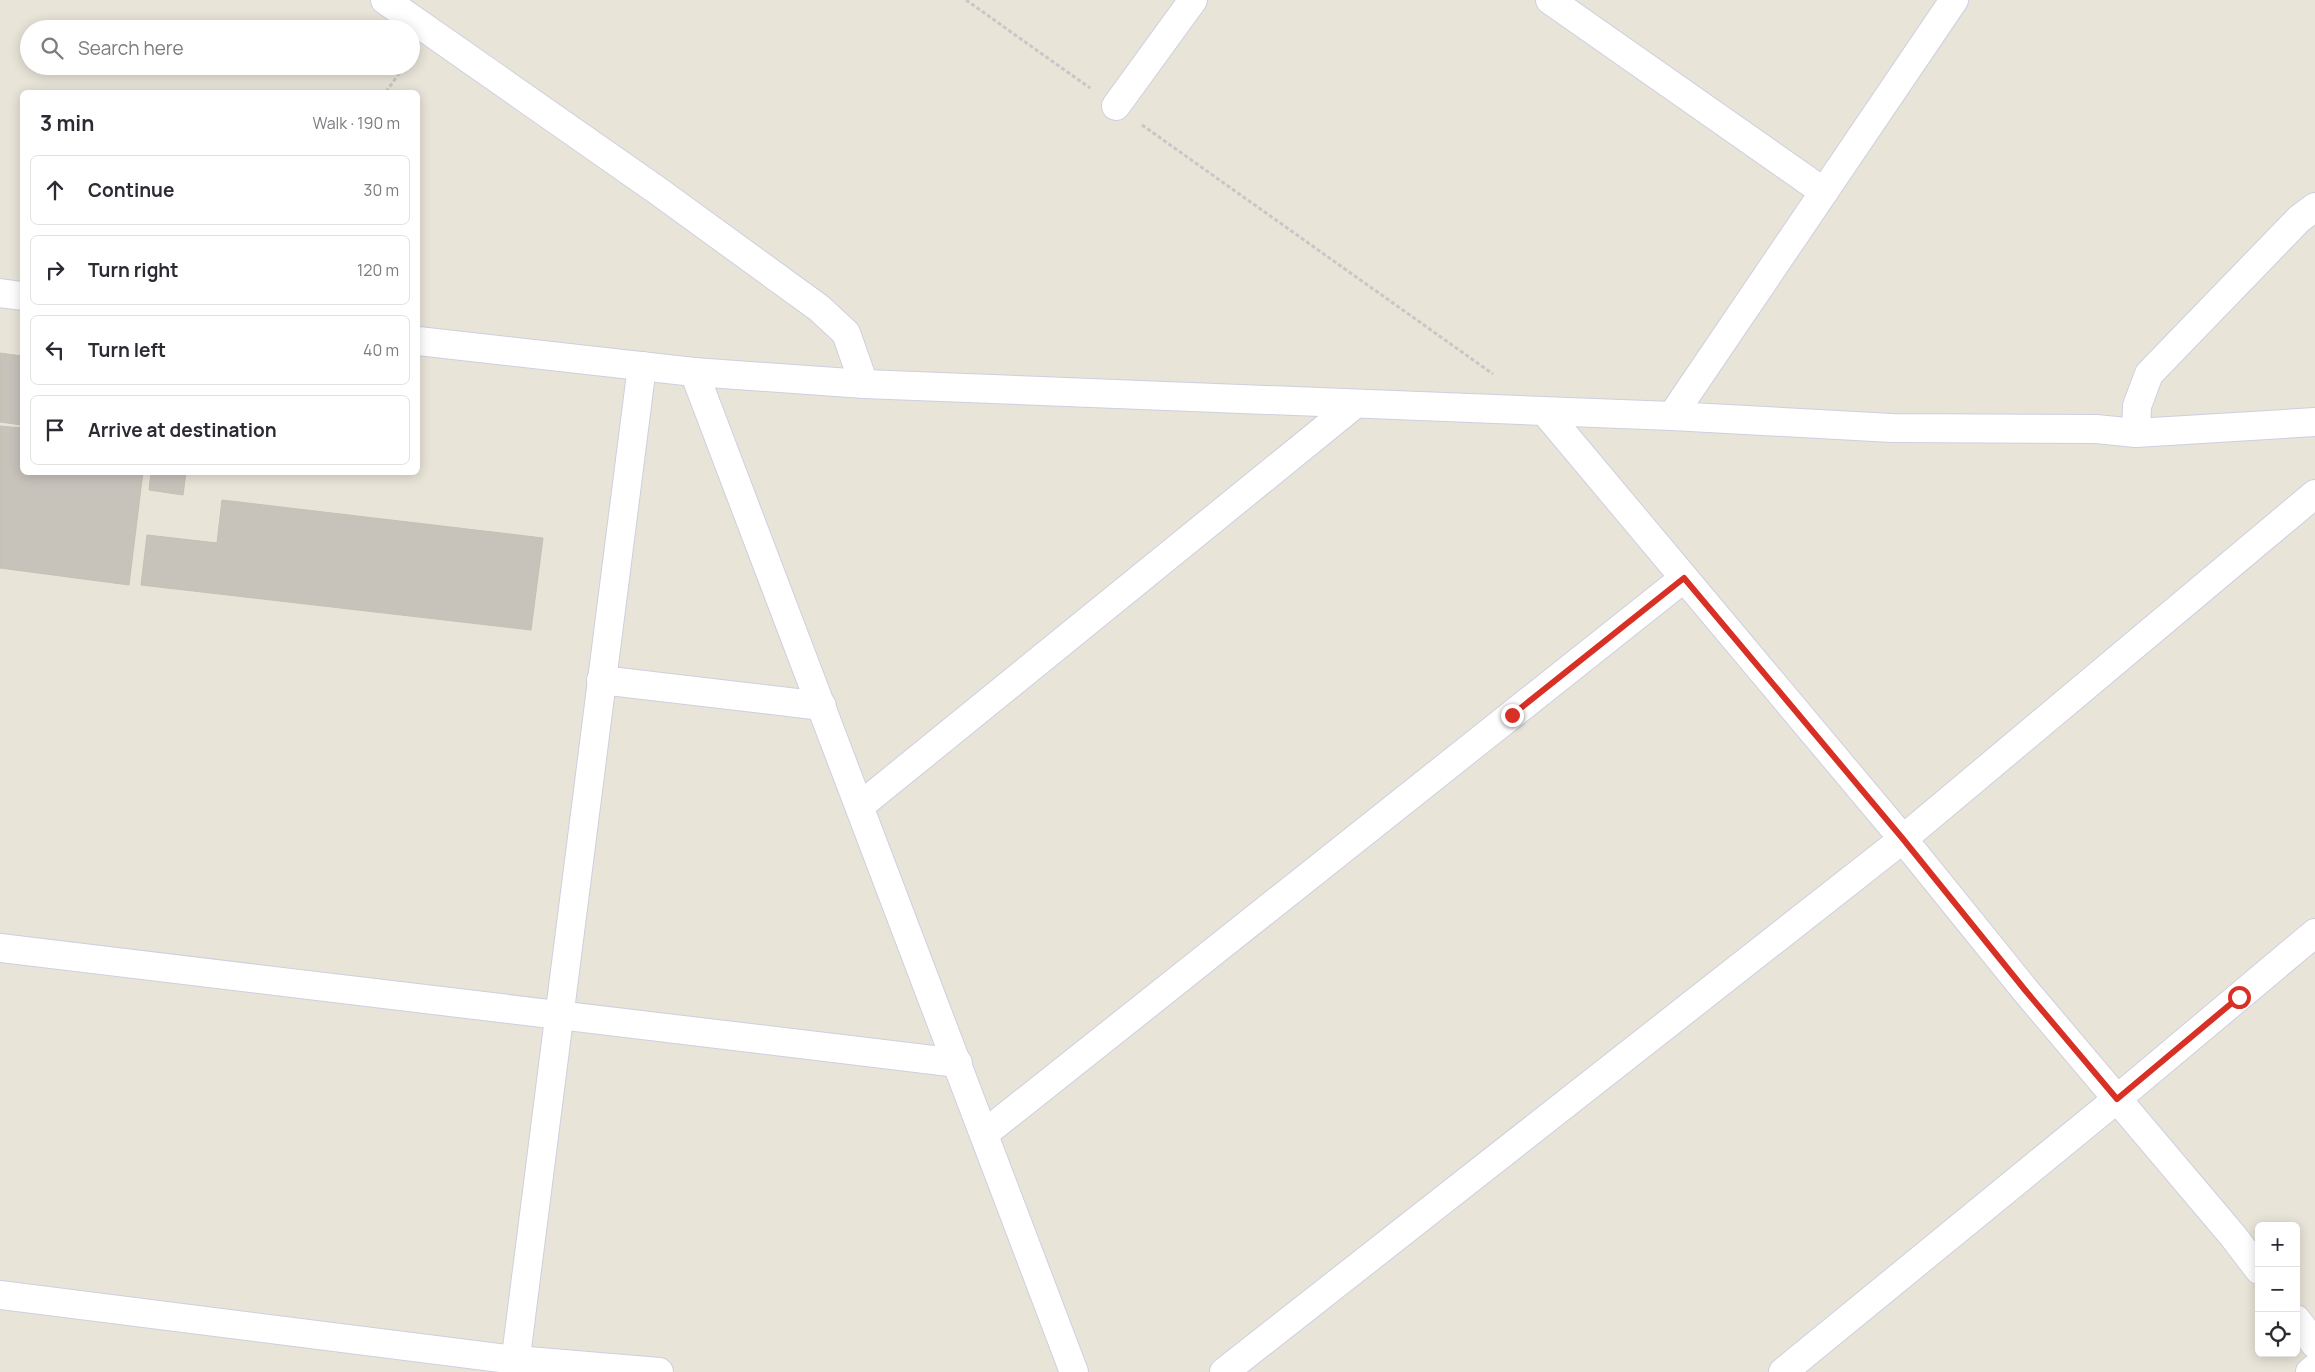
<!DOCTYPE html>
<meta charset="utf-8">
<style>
:root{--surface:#fff;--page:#f2f2f3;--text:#2b2b33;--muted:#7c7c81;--line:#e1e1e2}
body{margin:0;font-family:Manrope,sans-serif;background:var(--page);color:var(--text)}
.controls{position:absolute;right:15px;bottom:15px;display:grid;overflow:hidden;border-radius:8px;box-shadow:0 2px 12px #0003}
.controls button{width:45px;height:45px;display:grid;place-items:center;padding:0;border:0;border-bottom:1px solid var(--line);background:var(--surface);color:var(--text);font:25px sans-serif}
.stop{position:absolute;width:15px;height:15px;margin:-11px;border:4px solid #d93025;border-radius:50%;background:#fff}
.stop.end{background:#d93025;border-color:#fff;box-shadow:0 1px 5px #0008}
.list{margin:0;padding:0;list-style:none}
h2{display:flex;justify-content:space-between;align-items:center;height:65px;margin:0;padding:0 20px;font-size:21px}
h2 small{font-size:16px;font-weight:400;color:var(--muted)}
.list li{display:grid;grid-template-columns:32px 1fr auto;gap:15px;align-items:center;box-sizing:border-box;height:70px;margin:0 10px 10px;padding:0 10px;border:1px solid var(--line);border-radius:8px}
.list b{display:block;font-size:19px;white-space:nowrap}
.list em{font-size:16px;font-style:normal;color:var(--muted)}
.icon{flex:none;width:28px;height:28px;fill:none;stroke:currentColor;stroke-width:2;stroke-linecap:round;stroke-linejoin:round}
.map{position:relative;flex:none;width:2315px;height:1372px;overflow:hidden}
.search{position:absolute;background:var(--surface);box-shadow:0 2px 12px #0003;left:20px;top:20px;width:400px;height:55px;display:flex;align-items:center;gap:12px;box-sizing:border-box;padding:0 18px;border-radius:28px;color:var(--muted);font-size:19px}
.panel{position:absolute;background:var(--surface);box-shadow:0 2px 12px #0003;left:20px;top:90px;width:400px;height:385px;border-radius:8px}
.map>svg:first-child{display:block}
.building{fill:#c7c3bb;stroke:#c4c0b3}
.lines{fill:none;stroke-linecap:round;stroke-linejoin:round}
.street-casing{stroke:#cecfe0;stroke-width:30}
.secondary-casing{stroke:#cecfe0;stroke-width:30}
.path{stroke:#c7c7c7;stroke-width:3;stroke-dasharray:4 2.5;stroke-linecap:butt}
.street{stroke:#fff;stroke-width:28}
.secondary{stroke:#fff;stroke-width:28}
.route{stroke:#d93025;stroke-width:6}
</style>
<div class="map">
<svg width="2315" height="1372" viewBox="0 0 2315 1372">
<rect width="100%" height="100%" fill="#e9e4d8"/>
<g class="building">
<path d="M0 353 22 356V425L0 422Z"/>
<path d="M0 426 22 428V472H143L129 585 0 568Z"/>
<path d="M151 472H186L183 495 149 490Z"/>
<path d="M222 500 543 538 531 630 141 585 147 535 217 543Z"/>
</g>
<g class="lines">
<defs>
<g id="street">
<path d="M385 0 658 191 819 308 846 333 864 384"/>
<path d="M1550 0 1824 192"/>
<path d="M1116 106 1193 0"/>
<path d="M694 372 1074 1372"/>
<path d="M1546 413 1903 839 2025 990 2233 1236 2259 1270"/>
<path d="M1672 416 1954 0"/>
<path d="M2136 433 2137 406 2149 374 2299 219 2315 207"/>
<path d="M601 680 822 706"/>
<path d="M860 806 1354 405"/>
<path d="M0 948 958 1063"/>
<path d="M984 1134 1684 578"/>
<path d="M0 1295 516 1360 659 1372"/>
<path d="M2296 1319 2315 1344"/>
<path d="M514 1372 642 366"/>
<path d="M1224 1372 1903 839 2315 494"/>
<path d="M1783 1372 2117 1099 2315 933"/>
<path d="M2310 1372 2315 1368"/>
</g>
<g id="secondary">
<path d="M0 293 22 296"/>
<path d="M418 341 694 372 864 384 1672 416 1892 428 2096 429 2136 433 2315 422"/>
</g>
</defs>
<use href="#street" class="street-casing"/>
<use href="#secondary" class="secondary-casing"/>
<g class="path">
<path d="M966 0 1090 88"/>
<path d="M386 92 404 66"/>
<path d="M1142 125 1493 374"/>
</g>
<use href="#street" class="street"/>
<use href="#secondary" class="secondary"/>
</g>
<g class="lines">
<path class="route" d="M1512 715 1684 578 1903 839 2025 990 2117 1099 2239 997"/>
</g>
</svg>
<div class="controls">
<button>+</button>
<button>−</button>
<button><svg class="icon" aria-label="locate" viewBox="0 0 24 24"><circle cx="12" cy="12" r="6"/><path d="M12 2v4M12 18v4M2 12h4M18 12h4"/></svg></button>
</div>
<div class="stop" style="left:2239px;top:997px"></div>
<div class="stop end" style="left:1512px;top:715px"></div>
<div class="search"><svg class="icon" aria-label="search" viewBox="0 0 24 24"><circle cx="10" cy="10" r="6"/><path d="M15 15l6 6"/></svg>Search here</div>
<section class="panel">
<h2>3 min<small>Walk · 190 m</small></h2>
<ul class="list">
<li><svg class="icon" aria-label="ahead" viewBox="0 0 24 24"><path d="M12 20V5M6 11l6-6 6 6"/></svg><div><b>Continue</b></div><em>30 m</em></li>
<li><svg class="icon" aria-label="right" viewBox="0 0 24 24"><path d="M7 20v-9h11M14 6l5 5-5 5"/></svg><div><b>Turn right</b></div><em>120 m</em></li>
<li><svg class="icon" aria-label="left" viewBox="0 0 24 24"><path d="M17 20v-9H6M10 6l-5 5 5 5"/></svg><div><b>Turn left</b></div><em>40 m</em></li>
<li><svg class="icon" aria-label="arrive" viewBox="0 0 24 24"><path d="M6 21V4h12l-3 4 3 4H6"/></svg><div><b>Arrive at destination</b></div></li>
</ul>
</section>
</div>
